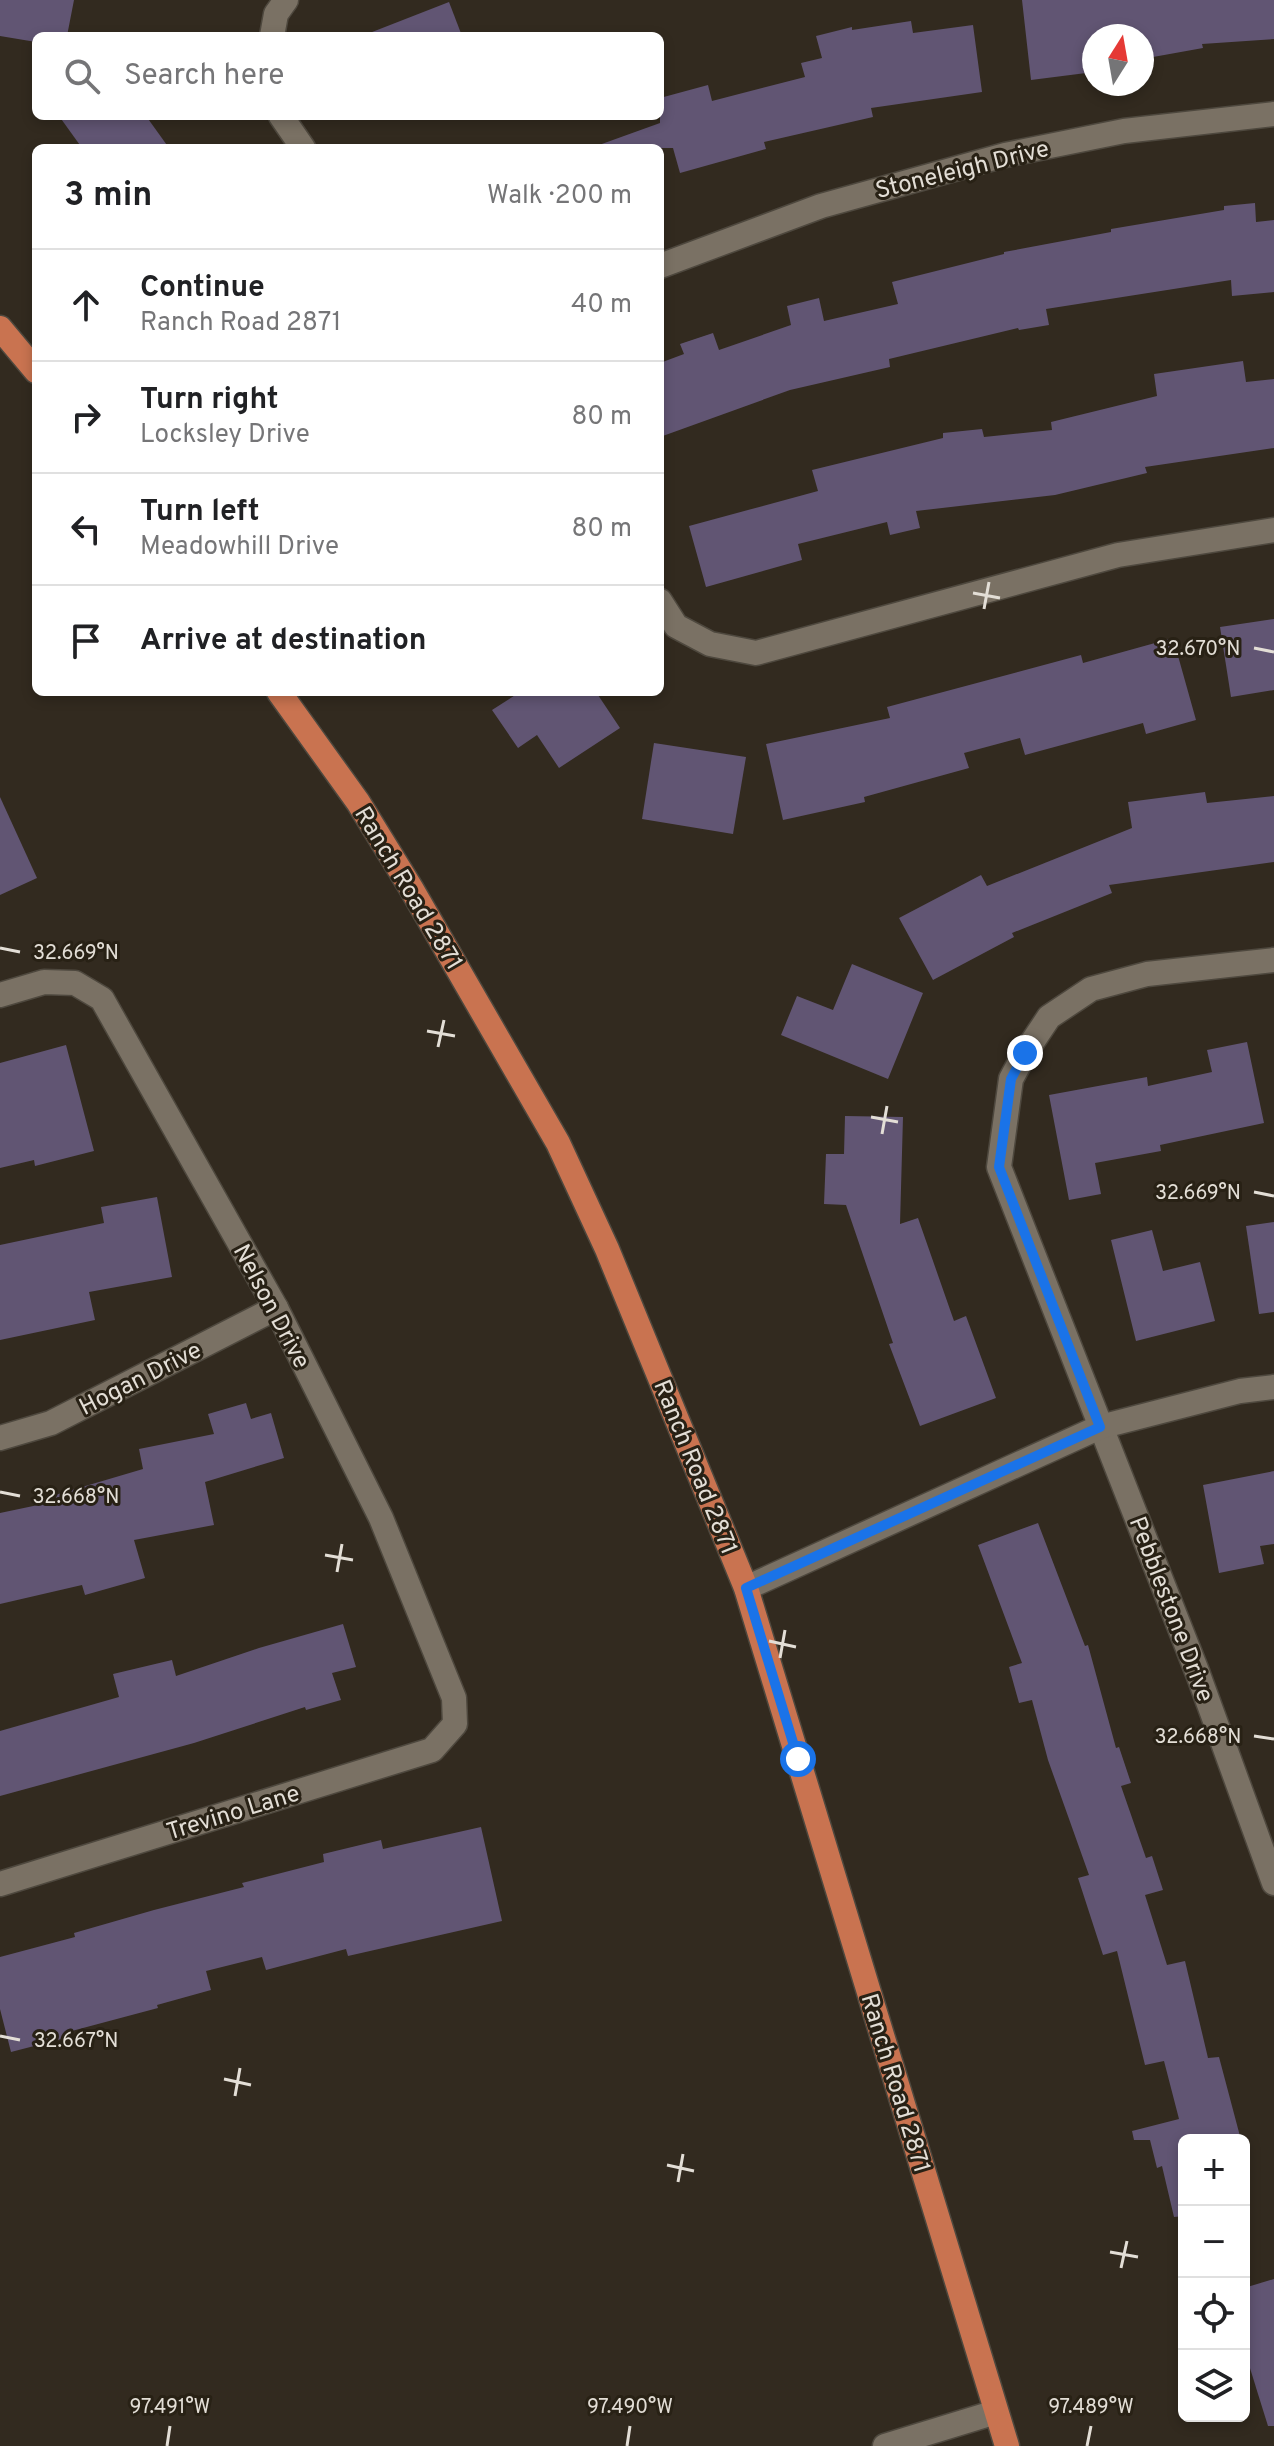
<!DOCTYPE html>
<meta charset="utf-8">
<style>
:root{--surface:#fff;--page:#f6f6f6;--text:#202124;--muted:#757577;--line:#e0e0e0}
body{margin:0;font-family:Overpass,sans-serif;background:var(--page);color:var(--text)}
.controls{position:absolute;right:24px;bottom:24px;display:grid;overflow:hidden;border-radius:12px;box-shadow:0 4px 12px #0003}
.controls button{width:72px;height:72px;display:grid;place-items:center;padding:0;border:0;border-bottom:2px solid var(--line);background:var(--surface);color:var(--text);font:40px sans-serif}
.compass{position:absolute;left:1082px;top:24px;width:72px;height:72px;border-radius:50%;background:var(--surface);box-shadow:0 4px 12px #0003;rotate:11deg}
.stop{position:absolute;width:24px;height:24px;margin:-18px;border:6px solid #1a73e8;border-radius:50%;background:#fff}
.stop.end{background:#1a73e8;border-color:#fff;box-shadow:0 2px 8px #0008}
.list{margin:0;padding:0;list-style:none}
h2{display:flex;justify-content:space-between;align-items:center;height:104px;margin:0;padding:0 32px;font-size:34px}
h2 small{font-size:26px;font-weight:400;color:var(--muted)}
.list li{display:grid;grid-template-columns:52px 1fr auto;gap:24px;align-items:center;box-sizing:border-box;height:112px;padding:0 32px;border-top:2px solid var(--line)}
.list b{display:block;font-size:30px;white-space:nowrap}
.list p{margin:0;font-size:26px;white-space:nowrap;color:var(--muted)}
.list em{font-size:26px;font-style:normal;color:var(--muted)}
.icon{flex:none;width:44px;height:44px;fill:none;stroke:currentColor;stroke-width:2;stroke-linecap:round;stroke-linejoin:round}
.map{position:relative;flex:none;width:1274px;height:2446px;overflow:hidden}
.search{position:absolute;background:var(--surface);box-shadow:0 4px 12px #0003;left:32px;top:32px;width:632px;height:88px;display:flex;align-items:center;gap:20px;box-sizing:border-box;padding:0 28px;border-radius:12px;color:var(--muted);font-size:30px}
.panel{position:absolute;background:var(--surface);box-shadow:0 4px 12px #0003;left:32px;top:144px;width:632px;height:552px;border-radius:12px}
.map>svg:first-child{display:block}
.building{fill:#615573}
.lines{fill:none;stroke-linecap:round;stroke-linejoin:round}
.minor-casing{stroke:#4e483e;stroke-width:27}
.major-casing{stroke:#4e483e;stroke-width:27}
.minor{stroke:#7a7164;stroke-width:24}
.major{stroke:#c97350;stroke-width:24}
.route{stroke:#1a73e8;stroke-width:10}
.ticks{fill:none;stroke:#e3ded6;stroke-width:3}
.labels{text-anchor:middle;stroke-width:6;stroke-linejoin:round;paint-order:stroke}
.street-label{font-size:24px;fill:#e3ded6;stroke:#282115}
.ticks-label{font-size:20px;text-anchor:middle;fill:#e3ded6;stroke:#282115;stroke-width:6;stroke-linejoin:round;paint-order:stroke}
</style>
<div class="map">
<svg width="1274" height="2446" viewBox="0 0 1274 2446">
<rect width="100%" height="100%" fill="#322a1f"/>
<g class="building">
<path d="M0 0H74L67 36H36V42L0 36Z"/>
<path d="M1022 0H1274V39L1202 44 1203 48 1142 59V36H1094V72L1031 80Z"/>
<path d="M449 2 462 36H367V34Z"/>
<path d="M911 21 913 33 973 25 982 92 871 108 873 117 764 142 766 149 680 173 673 148H600L599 145 660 123V98L708 85 712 101 805 77 801 63 822 58 816 36 852 27V30Z"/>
<path d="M59 116H146L169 148H82Z"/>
<path d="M1255 203 1256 222 1274 220V292L1232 296 1231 280 1046 309 1049 325 1019 330 1018 328 889 359 890 367 790 390 660 437V363L684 354 680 344 713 333 719 350 791 325 787 306 819 298 824 321 898 304 892 282 1004 254V252L1111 232V229L1224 210V206Z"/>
<path d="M1243 361 1246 382 1274 379V448L1145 467 1147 473 1055 495 916 511 920 528 890 535 887 522 798 544 802 560 706 587 689 526 818 491 812 470 943 438V433L982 429 984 437 1052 430 1051 422 1157 396 1154 374Z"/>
<path d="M1274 619V690L1231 697 1220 627Z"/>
<path d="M1173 638 1196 720 1146 734 1143 723 1025 755 1020 738 964 753 969 768 864 797 865 802 783 820 766 744 890 718 887 707 1081 655 1083 663Z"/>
<path d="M520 692H596L620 728 559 768 537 735 518 748 492 710Z"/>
<path d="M654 743 746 757 733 834 642 819Z"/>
<path d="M1205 792 1207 803 1274 796V862L1109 885 1112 893 1012 933 1014 937 933 980 899 918 981 875 987 886 1132 828 1128 802Z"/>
<path d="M0 797 37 878 0 895Z"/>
<path d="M852 964 923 993 888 1079 781 1035 797 996 833 1010Z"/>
<path d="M1247 1042 1264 1123 1160 1145 1161 1151 1095 1163 1101 1194 1069 1200 1049 1095 1147 1077 1148 1086 1212 1072 1207 1050Z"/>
<path d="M66 1045 94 1151 35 1166 34 1160 0 1168V1063Z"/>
<path d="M845 1116 903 1117 900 1224 918 1218 954 1321 966 1316 996 1398 920 1426 889 1344 893 1343 846 1205 824 1204 826 1154H844Z"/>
<path d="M157 1197 172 1277 89 1292 95 1320 0 1340V1245L104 1223 101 1207Z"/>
<path d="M1274 1222V1312L1259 1314 1246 1226Z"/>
<path d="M1152 1230 1163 1271 1200 1262 1215 1321 1136 1341 1111 1240Z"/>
<path d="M246 1403 251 1419 271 1413 284 1458 205 1482 214 1525 134 1540 145 1578 85 1595 82 1585 0 1604V1513L57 1501 55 1495 143 1469 139 1449 214 1434 208 1414Z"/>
<path d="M1274 1471V1544L1260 1546 1264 1564 1219 1573 1203 1485Z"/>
<path d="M1038 1523 1085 1646 1088 1645 1116 1748 1119 1747 1131 1783 1121 1786 1146 1858 1152 1856 1163 1890 1145 1895 1167 1965 1185 1961 1208 2058 1219 2057 1241 2140H1184V2216L1174 2217 1162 2166 1157 2168 1150 2140H1134L1132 2131 1179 2119 1164 2061 1145 2065 1117 1951 1103 1955 1078 1878 1089 1875 1048 1760 1032 1700 1019 1703 1009 1667 1022 1663 978 1545Z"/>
<path d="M343 1624 356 1667 332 1673 341 1700 306 1710 305 1707 194 1743 0 1796V1731L119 1697 113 1674 172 1660 176 1676 259 1648Z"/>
<path d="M481 1827 502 1921 348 1956 346 1949 266 1970 262 1957 206 1971 211 1990 157 2005 158 2008 68 2032 69 2037 11 2052 0 2009V1957L75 1937 74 1933 154 1910 244 1887 242 1883 324 1862 323 1854 381 1840 383 1849Z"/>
<path d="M1274 2279V2426H1268L1244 2349V2288Z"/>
</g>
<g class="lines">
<defs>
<g id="minor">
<path d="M272 36 276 14 286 0"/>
<path d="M281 116 303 148"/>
<path d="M660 266 821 206 1005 155 1124 131 1274 114"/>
<path d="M660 601 676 626 710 644 756 653 1118 555 1274 530"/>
<path d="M1274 960 1147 974 1091 989 1049 1017 1025 1053 1011 1079 999 1167 1198 1674 1274 1883"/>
<path d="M0 995 44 982 75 983 102 999 276 1308 381 1518 454 1698 455 1724 432 1750 0 1884"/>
<path d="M0 1438 51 1423 276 1308"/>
<path d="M746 1588 1100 1427 1240 1391 1274 1387"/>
<path d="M885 2446 996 2412"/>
</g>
<g id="major">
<path d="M0 328 36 371"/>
<path d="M279 692 358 802 411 888 558 1143 607 1249 746 1588 1007 2446"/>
</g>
</defs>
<use href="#minor" class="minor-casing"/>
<use href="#major" class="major-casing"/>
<use href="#minor" class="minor"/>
<use href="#major" class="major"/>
</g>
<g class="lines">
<path class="route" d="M798 1759 746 1588 1100 1427 999 1167 1011 1079 1025 1053"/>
</g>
<path class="ticks" d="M973 593 1000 598M984 609 989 582M1254 648 1274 652M0 948 20 952M427 1031 455 1036M438 1047 444 1020M871 1117 898 1122M882 1134 887 1106M1254 1192 1274 1196M0 1492 20 1496M325 1555 353 1560M337 1572 342 1544M769 1641 796 1647M780 1658 785 1630M1254 1736 1274 1739M0 2036 20 2040M224 2079 251 2085M235 2096 240 2068M667 2165 694 2171M678 2182 683 2154M1110 2252 1138 2257M1121 2268 1127 2241M167 2446 170 2426M627 2446 630 2426M1087 2446 1091 2426"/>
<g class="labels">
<g class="street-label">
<text transform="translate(962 169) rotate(-14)" y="8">Stoneleigh Drive</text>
<text transform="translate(409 888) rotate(59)" y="8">Ranch Road 2871</text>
<text transform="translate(272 1306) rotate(62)" y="8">Nelson Drive</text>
<text transform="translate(140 1378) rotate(-27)" y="8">Hogan Drive</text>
<text transform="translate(696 1467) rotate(68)" y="8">Ranch Road 2871</text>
<text transform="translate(1172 1609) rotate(69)" y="8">Pebblestone Drive</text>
<text transform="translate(233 1812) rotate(-17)" y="8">Trevino Lane</text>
<text transform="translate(896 2083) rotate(73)" y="8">Ranch Road 2871</text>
</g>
</g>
<g class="ticks-label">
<text x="1198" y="655">32.670°N</text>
<text x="76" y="959">32.669°N</text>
<text x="1198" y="1199">32.669°N</text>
<text x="76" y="1503">32.668°N</text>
<text x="1198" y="1743">32.668°N</text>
<text x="76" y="2047">32.667°N</text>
<text x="170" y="2413">97.491°W</text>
<text x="630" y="2413">97.490°W</text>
<text x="1091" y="2413">97.489°W</text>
</g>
</svg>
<div class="controls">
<button>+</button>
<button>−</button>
<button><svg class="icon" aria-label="locate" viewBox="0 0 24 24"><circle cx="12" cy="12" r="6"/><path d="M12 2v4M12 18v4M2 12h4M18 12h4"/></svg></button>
<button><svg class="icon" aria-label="layers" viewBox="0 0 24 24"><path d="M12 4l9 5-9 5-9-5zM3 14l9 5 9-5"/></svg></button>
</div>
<svg class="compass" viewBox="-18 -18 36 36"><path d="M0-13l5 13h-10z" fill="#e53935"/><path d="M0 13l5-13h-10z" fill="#757577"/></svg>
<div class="stop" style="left:798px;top:1759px"></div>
<div class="stop end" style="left:1025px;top:1053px"></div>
<div class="search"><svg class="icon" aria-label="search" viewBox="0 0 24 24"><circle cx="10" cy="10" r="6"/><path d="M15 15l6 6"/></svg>Search here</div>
<section class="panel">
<h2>3 min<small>Walk · 200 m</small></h2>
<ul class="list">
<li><svg class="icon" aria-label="ahead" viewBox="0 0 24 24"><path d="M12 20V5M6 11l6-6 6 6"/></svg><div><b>Continue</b><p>Ranch Road 2871</p></div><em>40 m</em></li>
<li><svg class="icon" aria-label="right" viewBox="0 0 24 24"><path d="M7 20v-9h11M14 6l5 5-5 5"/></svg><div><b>Turn right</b><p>Locksley Drive</p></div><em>80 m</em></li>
<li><svg class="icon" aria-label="left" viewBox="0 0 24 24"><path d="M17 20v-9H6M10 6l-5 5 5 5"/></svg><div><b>Turn left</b><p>Meadowhill Drive</p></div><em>80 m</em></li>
<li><svg class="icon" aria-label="arrive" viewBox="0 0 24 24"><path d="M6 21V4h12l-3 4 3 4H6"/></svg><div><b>Arrive at destination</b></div></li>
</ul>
</section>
</div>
